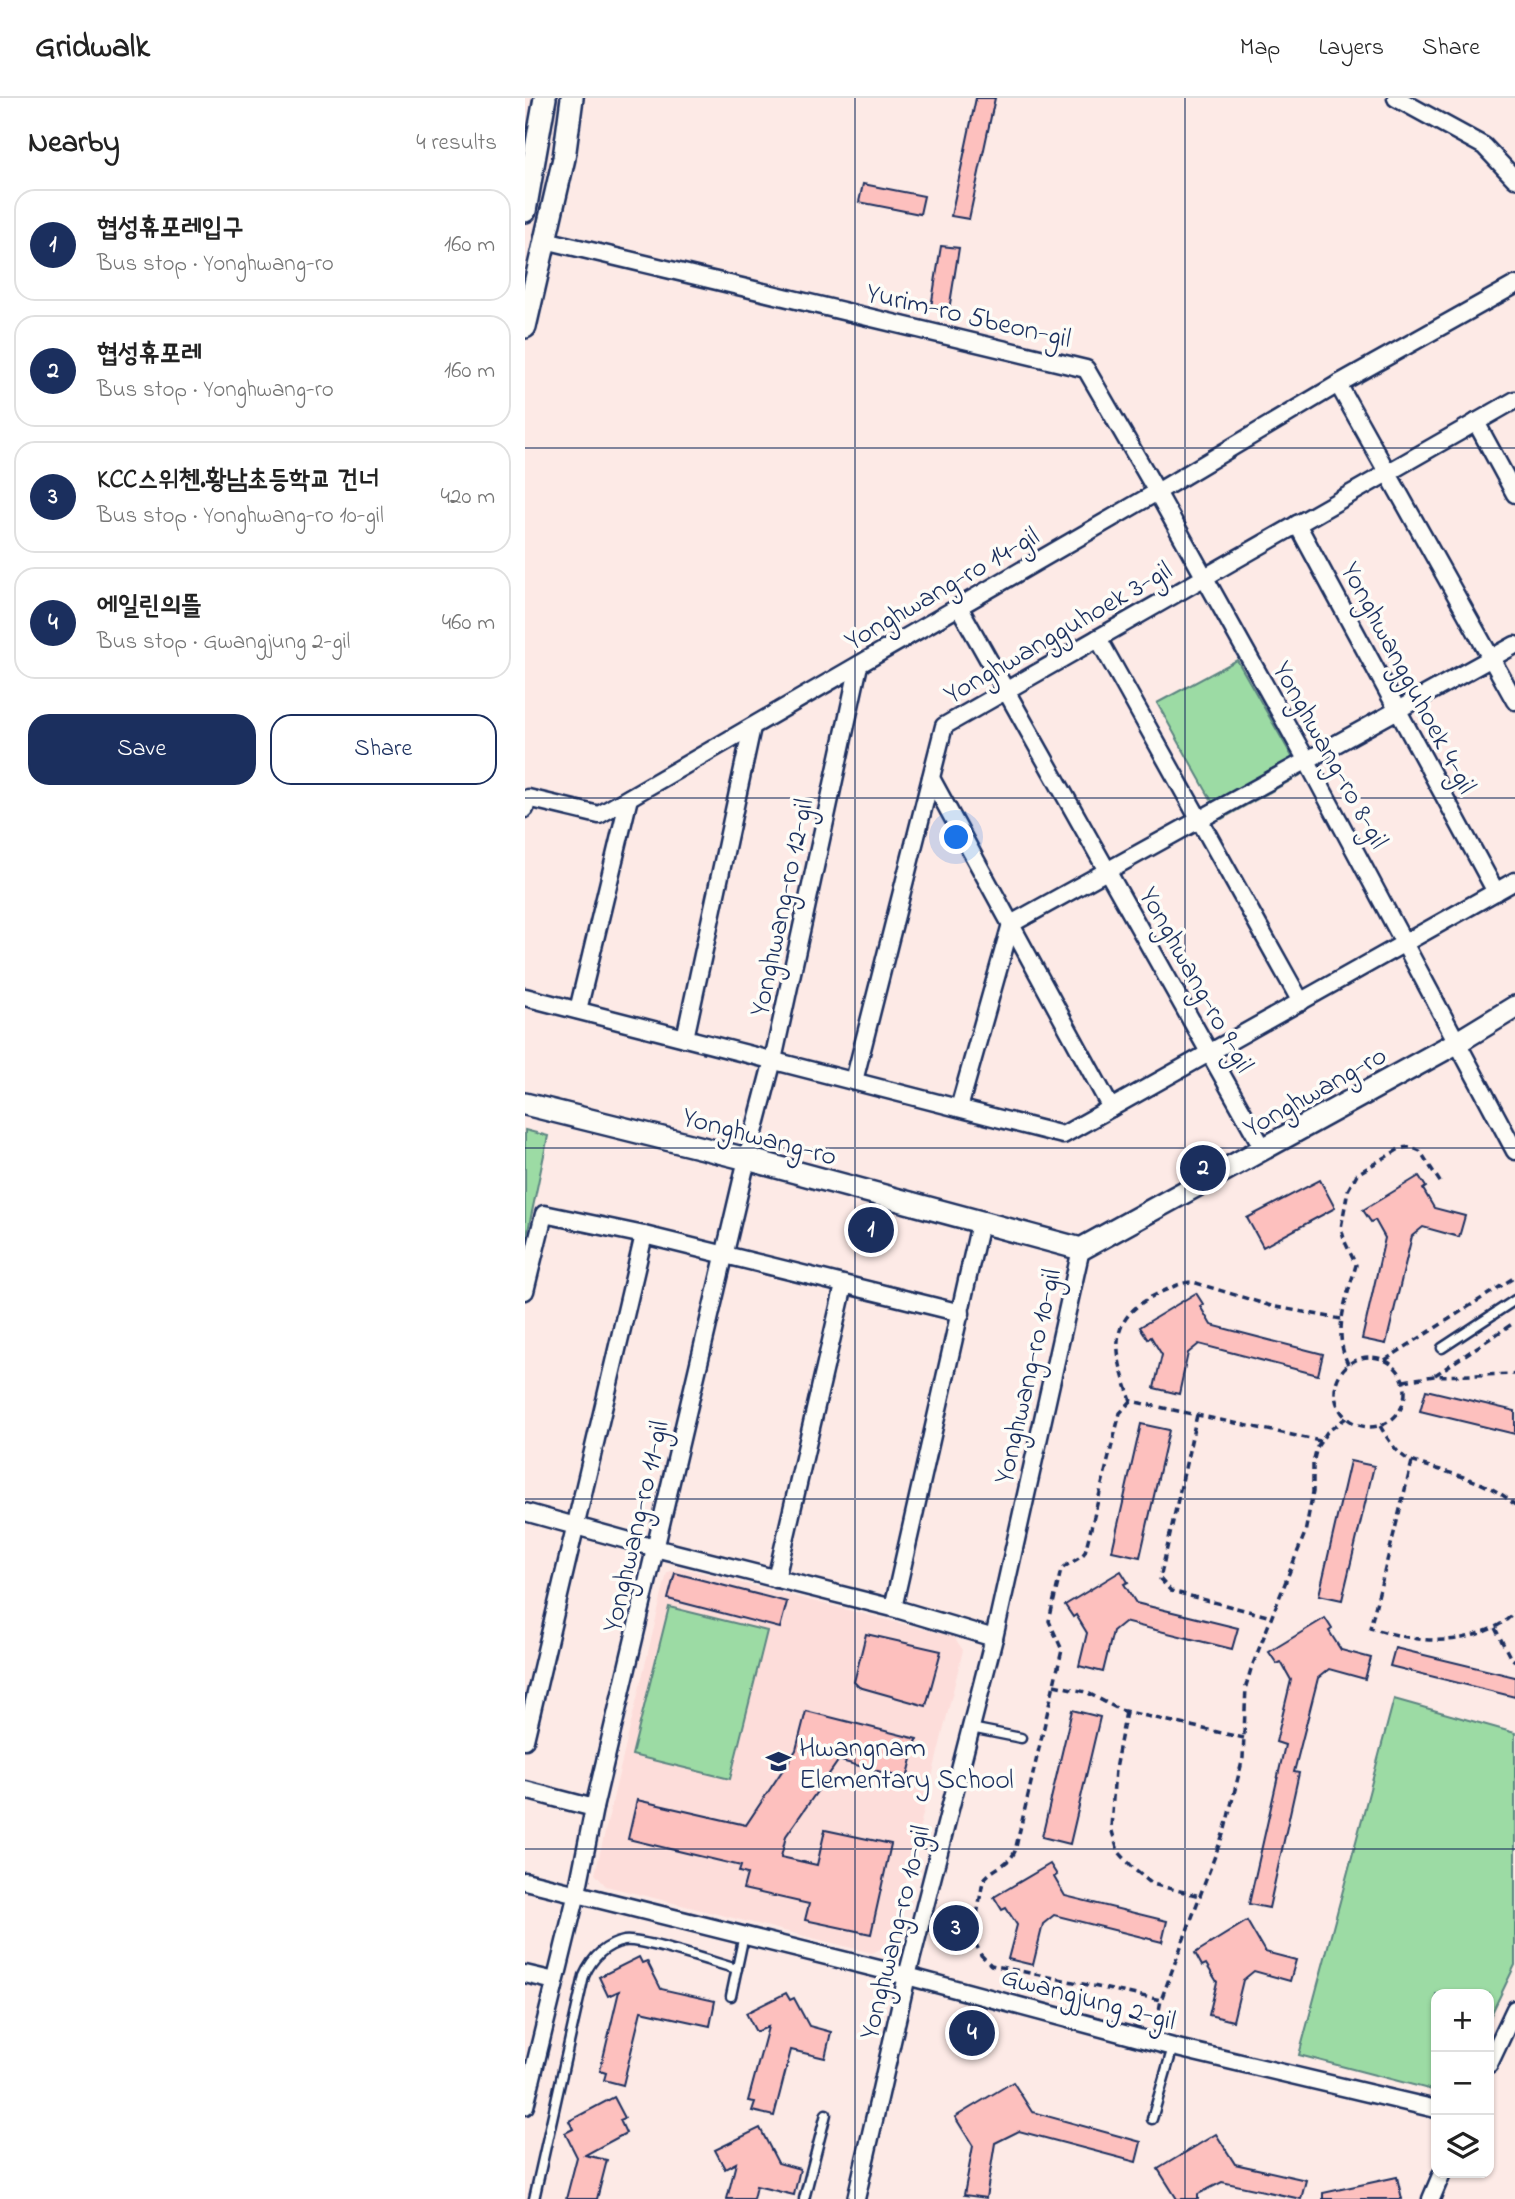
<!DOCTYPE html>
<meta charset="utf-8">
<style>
:root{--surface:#fff;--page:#f6f6f6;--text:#222;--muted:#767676;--line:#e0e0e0;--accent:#1b2f5e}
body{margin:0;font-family:"Indie Flower","Poor Story",sans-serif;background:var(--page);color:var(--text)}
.controls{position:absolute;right:21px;bottom:21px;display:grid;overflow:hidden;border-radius:14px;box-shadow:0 2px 5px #0004}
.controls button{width:63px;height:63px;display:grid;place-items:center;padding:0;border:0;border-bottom:2px solid var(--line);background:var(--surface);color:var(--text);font:35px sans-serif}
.you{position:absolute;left:432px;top:740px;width:24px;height:24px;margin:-18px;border:5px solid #fff;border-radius:50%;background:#1a73e8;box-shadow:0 0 0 10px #1a73e833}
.badge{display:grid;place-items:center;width:46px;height:46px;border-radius:50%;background:var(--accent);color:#fff;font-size:23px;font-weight:700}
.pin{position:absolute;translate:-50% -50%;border:4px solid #fff;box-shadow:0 2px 7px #0006}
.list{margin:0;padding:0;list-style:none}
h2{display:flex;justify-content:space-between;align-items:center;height:91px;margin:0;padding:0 28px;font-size:30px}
h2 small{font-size:23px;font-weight:400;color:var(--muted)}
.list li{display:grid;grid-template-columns:46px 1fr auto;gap:21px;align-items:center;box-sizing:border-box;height:112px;margin:0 14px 14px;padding:0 14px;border:2px solid var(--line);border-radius:21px}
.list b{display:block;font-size:26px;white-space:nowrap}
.list p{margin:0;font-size:23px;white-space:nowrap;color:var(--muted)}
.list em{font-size:23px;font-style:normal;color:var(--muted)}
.actions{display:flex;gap:14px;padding:21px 28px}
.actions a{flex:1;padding:16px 0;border:2px solid var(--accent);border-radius:21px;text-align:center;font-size:24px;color:var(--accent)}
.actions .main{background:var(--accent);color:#fff}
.icon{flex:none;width:38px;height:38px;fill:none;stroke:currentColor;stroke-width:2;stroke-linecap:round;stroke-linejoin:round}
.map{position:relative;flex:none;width:990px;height:2101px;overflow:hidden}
header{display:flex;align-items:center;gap:42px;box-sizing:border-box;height:98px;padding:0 35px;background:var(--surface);border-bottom:2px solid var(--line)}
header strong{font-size:33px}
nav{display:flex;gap:38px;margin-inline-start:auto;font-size:24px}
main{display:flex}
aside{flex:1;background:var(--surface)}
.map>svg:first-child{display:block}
.built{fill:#fdddda}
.green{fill:#9cdba4;stroke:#5c8581;stroke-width:2}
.building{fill:#fdc0be;stroke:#1b2f5e;stroke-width:2}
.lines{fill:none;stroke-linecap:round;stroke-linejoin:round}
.lane-casing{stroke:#1b2f5e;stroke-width:13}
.street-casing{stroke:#1b2f5e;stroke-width:21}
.secondary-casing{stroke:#1b2f5e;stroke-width:26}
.path{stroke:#1b2f5e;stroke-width:3.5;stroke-dasharray:7 5;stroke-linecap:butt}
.lane{stroke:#fdfcf7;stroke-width:8}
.street{stroke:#fdfcf7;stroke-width:16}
.secondary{stroke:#fdfcf7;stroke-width:21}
.grid{fill:none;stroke:#1b2f5e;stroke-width:2;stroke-opacity:0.55}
.labels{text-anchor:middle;stroke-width:7;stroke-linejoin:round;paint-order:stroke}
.street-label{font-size:28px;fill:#1b2f5e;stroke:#fdfcf7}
.poi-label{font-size:28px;fill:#1b2f5e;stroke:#fdfcf7;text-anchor:start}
</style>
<header>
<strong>Gridwalk</strong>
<nav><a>Map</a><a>Layers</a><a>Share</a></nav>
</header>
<main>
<aside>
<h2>Nearby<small>4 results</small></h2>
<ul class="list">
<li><span class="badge">1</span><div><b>협성휴포레입구</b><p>Bus stop · Yonghwang-ro</p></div><em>160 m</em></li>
<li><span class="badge">2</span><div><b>협성휴포레</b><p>Bus stop · Yonghwang-ro</p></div><em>160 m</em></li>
<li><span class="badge">3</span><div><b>KCC스위첸.황남초등학교 건너</b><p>Bus stop · Yonghwang-ro 10-gil</p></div><em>420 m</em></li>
<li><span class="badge">4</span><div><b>에일린의뜰</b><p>Bus stop · Gwangjung 2-gil</p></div><em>460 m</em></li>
</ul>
<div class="actions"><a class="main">Save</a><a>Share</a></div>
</aside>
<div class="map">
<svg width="990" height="2101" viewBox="0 0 990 2101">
<rect width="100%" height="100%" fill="#fdeae6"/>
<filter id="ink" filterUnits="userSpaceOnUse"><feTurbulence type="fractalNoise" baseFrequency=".0143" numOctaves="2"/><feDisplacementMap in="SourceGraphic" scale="14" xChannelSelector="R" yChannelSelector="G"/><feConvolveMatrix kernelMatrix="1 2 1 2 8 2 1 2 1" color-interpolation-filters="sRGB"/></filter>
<g filter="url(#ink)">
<path class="built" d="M154 1469 429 1539 438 1552 366 1846 347 1855 81 1788 70 1776 142 1475Z"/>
<g class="green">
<path d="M712 562 777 676 697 721 632 605Z"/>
<path d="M0 1032 23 1038 0 1147Z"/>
<path d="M144 1509 242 1533 205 1681 107 1657Z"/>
<path d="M869 1601 990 1635V1867L964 1921V1896H911V1993L774 1957Z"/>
</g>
<g class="building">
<path d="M451 0H470L444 121 426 118Z"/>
<path d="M338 86 399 98 395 116 334 104Z"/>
<path d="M416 148 434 150 424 212 406 209Z"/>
<path d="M894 1078 901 1089 898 1091 909 1110 940 1118 934 1139 898 1129 887 1138 861 1246 837 1241 860 1140 850 1122 846 1124 838 1112Z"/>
<path d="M795 1082 810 1110 738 1149 722 1120Z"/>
<path d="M671 1195 678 1206 675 1208 686 1227 798 1256 793 1277 674 1246 663 1255 654 1296 629 1290 637 1257 626 1239 623 1241 615 1229Z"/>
<path d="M901 1292 990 1313V1336L895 1313Z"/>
<path d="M616 1326 644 1332 615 1459 587 1453Z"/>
<path d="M825 1363 849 1368 817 1502 794 1497Z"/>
<path d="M596 1473 603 1484 599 1486 611 1505 713 1530 707 1551 599 1524 588 1533 578 1574 554 1568 562 1535 551 1517 548 1519 540 1507Z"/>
<path d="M150 1475 262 1504 255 1530 143 1501Z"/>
<path d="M800 1520 807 1531 804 1533 816 1552 846 1560 840 1581 804 1571 793 1580 769 1674 774 1675 744 1810 724 1806 760 1647 751 1644 766 1582 756 1564 752 1566 744 1554Z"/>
<path d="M341 1536 416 1553 401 1608 334 1589 329 1584Z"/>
<path d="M870 1550 990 1579V1599L865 1568Z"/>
<path d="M547 1612 575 1619 545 1746 517 1739Z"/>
<path d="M281 1613 392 1641 382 1681 316 1663V1659L261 1738 256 1759 292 1767 300 1732 366 1746 346 1836 280 1822 284 1806 218 1791 222 1776 214 1774 216 1768 103 1741 112 1702 221 1727 271 1652Z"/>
<path d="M525 1766 532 1777 529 1779 540 1798 642 1823 637 1844 529 1817 518 1826 508 1867 483 1861 492 1827 481 1810 477 1812 469 1799Z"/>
<path d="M722 1823 740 1854 771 1862 765 1883 729 1873 718 1882 708 1923 684 1917 692 1884 681 1866 677 1868 670 1855Z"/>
<path d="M114 1859 117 1865 122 1863 136 1891 190 1903 185 1928 116 1913 98 1987 79 1982 81 1975 75 1973 94 1893 83 1898 74 1879Z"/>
<path d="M261 1895 265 1902 269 1900 284 1928 306 1934 300 1960 266 1952 249 2018 227 2013 230 2004 223 2003 243 1929 231 1934 221 1915Z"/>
<path d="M488 1984 507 2014 616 2044 611 2064 494 2033 470 2045 461 2100 439 2097 448 2048 430 2019Z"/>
<path d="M89 1999 100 2020 95 2022 101 2035 60 2057 82 2062 72 2101H41L52 2059 40 2035 48 2031 44 2023Z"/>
<path d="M235 2030 253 2065 275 2071 269 2097 231 2088 228 2101H202L211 2065 200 2071 190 2052Z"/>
<path d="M691 2036 710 2066 781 2082 776 2101 697 2084 673 2096V2101H652L633 2071Z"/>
<path d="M872 2079 877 2101H798V2095Z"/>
</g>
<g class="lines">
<defs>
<g id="lane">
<path d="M917 1250 990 1202"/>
<path d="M446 1630 496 1640"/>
<path d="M206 1898 219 1837"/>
<path d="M627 2021 648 1949"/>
<path d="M9 2101 59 1878C67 1860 79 1847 99 1843 117 1840 190 1865 212 1871"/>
<path d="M279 2101 301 2016"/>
</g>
<g id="street">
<path d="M871 0 959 48 990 81"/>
<path d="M20 142 561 271 632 394 813 286 990 187"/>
<path d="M813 286 990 603"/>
<path d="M951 324 990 396"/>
<path d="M772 426 971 794"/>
<path d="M434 509 739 1052"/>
<path d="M573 540 776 904"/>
<path d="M406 680 586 1010"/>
<path d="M0 711 3 700 74 717 632 394 782 663 990 1053"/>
<path d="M0 899 538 1037 990 783"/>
<path d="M53 912 104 700"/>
<path d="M160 940 227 629"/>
<path d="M329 983 419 628 990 302"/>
<path d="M434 1010 486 826 990 547"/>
<path d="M0 1193 19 1116 119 1137 436 1215"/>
<path d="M0 1414 130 1450 368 1510 469 1540"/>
<path d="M251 1481 319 1187"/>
<path d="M368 1510 455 1125"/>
<path d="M0 1642 119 1137"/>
<path d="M0 1692 69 1710"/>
<path d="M0 1783 382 1878 648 1949 911 2011"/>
<path d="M0 1876 30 1883"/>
<path d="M964 1966 990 1911"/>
<path d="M0 2008 52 1795 69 1710 222 1061 248 962 334 567"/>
<path d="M331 2101 382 1878 469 1540 556 1151"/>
<path d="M906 2101 917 2075"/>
</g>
<g id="secondary">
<path d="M0 113 20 0"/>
<path d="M0 229 39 60 47 0"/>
<path d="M0 1006 222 1061 556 1151 931 945 990 909"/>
</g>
</defs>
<use href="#lane" class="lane-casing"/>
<use href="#street" class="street-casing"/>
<use href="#secondary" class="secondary-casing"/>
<g class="path">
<circle cx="845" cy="1294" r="35"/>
<path d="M860 1262 990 1179"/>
<path d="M823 1266C807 1233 822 1200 831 1167L820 1144 816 1130 823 1092 832 1076 876 1050 886 1049 895 1053 917 1087"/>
<path d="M910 1277 990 1224"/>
<path d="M879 1283 909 1278 990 1276"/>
<path d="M606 1303 595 1315 560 1454C554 1463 543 1464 536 1472L524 1523 537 1552 490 1753C484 1768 466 1770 458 1783L448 1840 456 1857 466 1867 636 1902"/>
<path d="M672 1317 635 1481 646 1493 746 1519"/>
<path d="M855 1328C863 1341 873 1359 889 1364 924 1376 962 1381 990 1407"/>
<path d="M795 1343 606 1303C590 1256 579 1222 632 1196 644 1191 655 1184 668 1184L746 1208 816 1221"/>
<path d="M887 1364 845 1530C884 1541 919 1549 958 1534 970 1530 981 1524 990 1514"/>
<path d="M970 1530 985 1559 990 1563"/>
<path d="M529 1587 561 1594 595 1612 719 1640"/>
<path d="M601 1614 590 1671 586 1730 593 1753 610 1772 627 1786 675 1798"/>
<path d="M632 1923 636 1902 700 1731 718 1660 721 1588 726 1571 780 1435 788 1394V1365L792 1349 802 1334 821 1320"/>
</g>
<use href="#lane" class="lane"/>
<use href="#street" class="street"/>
<use href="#secondary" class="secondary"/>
</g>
</g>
<path class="grid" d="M330 0V2101M660 0V2101M0 350H990M0 700H990M0 1050H990M0 1401H990M0 1751H990"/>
<defs>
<symbol id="school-bare" viewBox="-9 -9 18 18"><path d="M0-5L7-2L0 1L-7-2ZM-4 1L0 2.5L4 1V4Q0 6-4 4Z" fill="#1b2f5e" stroke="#fdfcf7" stroke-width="2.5" paint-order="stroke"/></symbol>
</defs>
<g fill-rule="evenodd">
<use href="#school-bare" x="236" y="1646" width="35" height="35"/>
</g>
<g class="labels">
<g class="street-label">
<text transform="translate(444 216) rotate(13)" y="10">Yurim-ro 5beon-gil</text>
<text transform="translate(416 489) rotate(-30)" y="10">Yonghwang-ro 14-gil</text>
<text transform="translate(532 533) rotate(-30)" y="10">Yonghwangguhoek 3-gil</text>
<text transform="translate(885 579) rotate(62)" y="10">Yonghwangguhoek 4-gil</text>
<text transform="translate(807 656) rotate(61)" y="10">Yonghwang-ro 8-gil</text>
<text transform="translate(255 809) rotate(-78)" y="10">Yonghwang-ro 12-gil</text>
<text transform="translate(673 881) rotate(61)" y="10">Yonghwang-ro 9-gil</text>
<text transform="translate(789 992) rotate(-29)" y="10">Yonghwang-ro</text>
<text transform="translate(235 1037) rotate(15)" y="10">Yonghwang-ro</text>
<text transform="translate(501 1278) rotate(-77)" y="10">Yonghwang-ro 10-gil</text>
<text transform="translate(109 1428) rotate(-77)" y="10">Yonghwang-ro 11-gil</text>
<text transform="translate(368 1834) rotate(-76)" y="10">Yonghwang-ro 10-gil</text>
<text transform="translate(564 1899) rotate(15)" y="10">Gwangjung 2-gil</text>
</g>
<g class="poi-label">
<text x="274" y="1658">Hwangnam<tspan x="274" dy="32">Elementary School</tspan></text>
</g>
</g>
</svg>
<div class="controls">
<button>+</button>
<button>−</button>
<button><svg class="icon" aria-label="layers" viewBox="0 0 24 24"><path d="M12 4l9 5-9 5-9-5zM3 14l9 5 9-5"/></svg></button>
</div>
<div class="you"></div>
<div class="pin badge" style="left:346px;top:1132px">1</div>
<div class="pin badge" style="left:678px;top:1070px">2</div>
<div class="pin badge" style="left:431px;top:1830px">3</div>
<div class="pin badge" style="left:447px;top:1935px">4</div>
</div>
</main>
